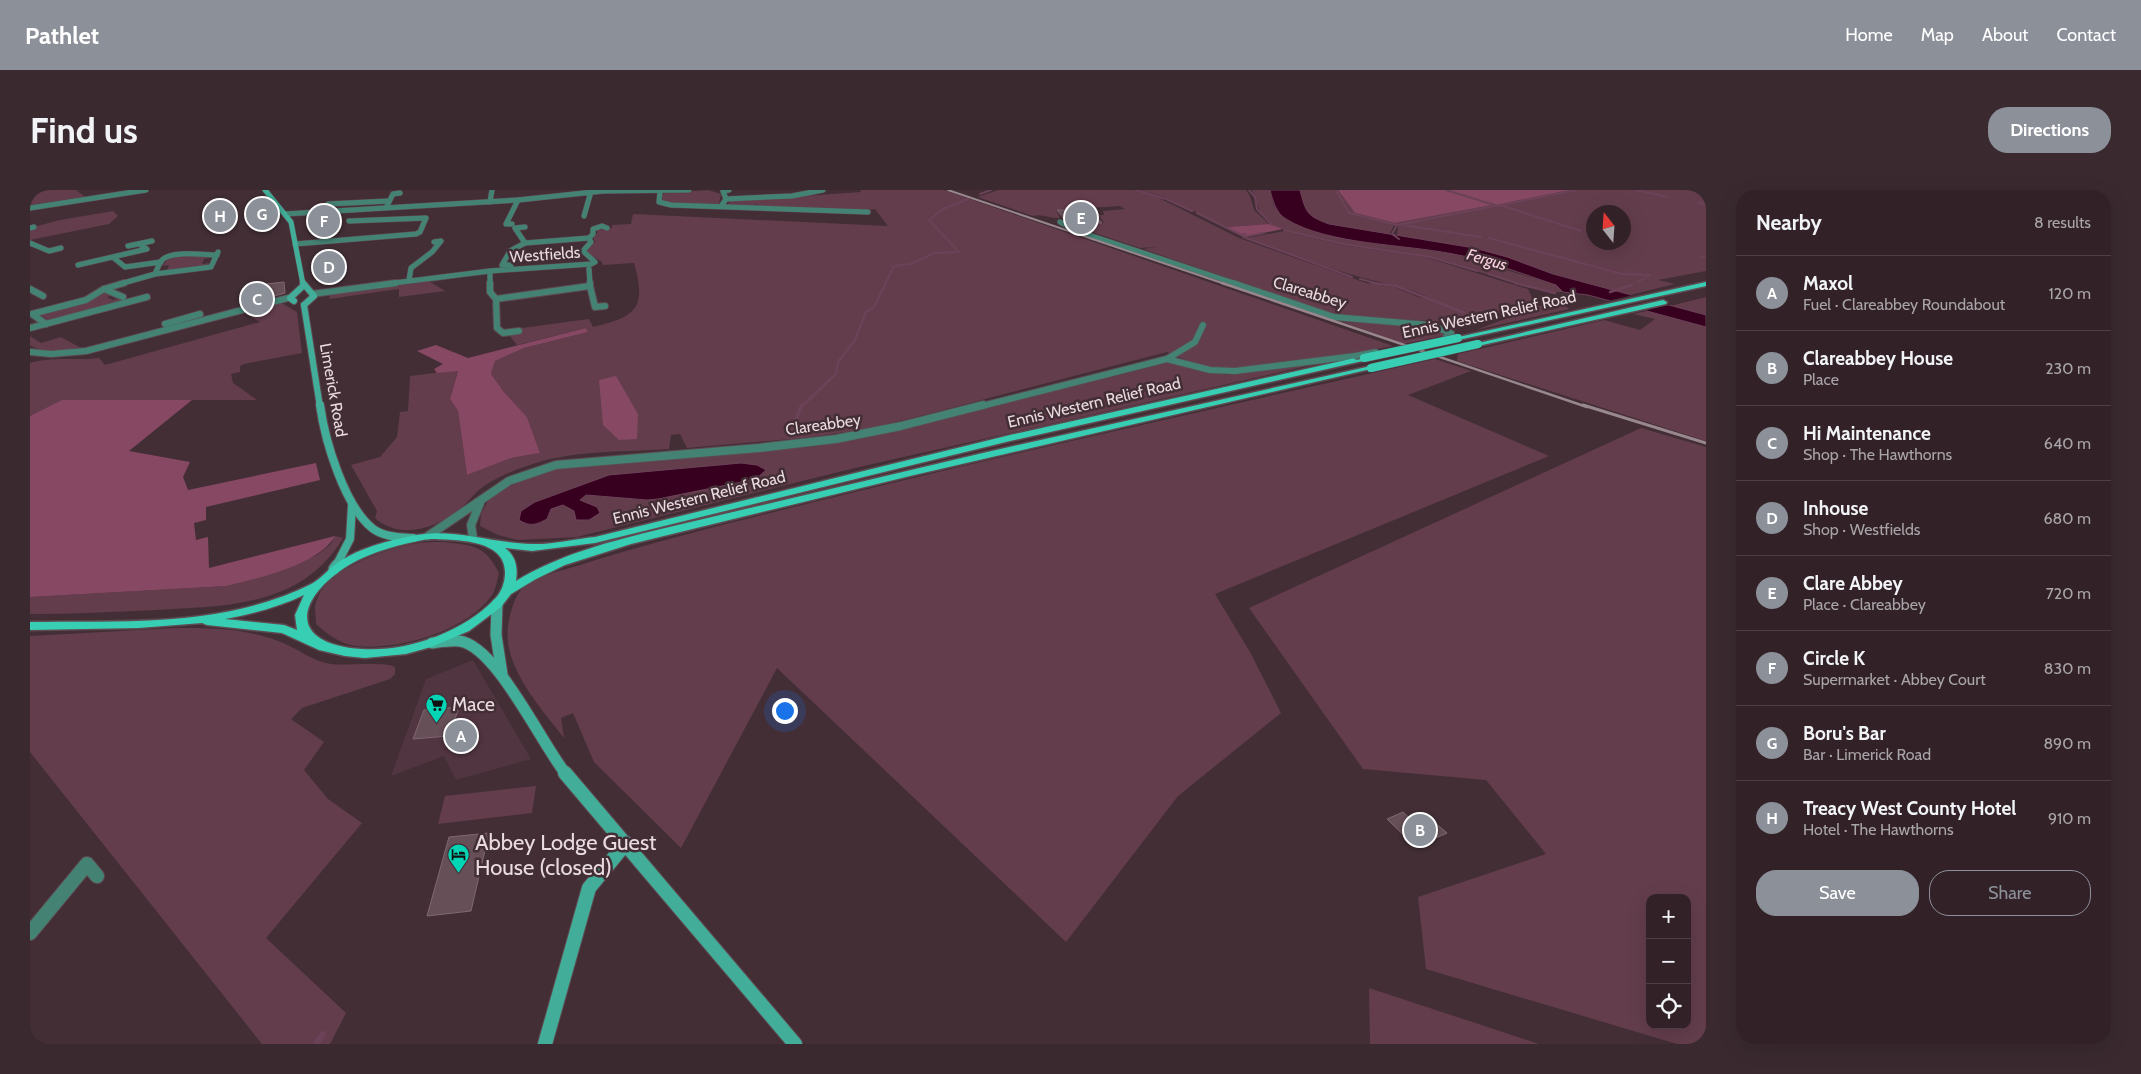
<!DOCTYPE html>
<meta charset="utf-8">
<style>
:root{--surface:#322228;--page:#3a2a30;--text:#f1f3f6;--muted:#a8a4a8;--line:#4d3f45;--accent:#8c9099}
body{margin:0;font-family:Cabin,sans-serif;background:var(--page);color:var(--text)}
.controls{position:absolute;right:15px;bottom:15px;display:grid;overflow:hidden;border-radius:10px;box-shadow:0 5px 20px #0002}
.controls button{width:45px;height:45px;display:grid;place-items:center;padding:0;border:0;border-bottom:1px solid var(--line);background:var(--surface);color:var(--text);font:25px sans-serif}
.compass{position:absolute;left:1556px;top:15px;width:45px;height:45px;border-radius:50%;background:var(--surface);box-shadow:0 5px 20px #0002;rotate:343deg}
.you{position:absolute;left:754px;top:520px;width:18px;height:18px;margin:-12px;border:4px solid #fff;border-radius:50%;background:#1a73e8;box-shadow:0 0 0 8px #1a73e833}
.badge{display:grid;place-items:center;width:32px;height:32px;border-radius:50%;background:var(--accent);color:#fff;font-size:16px;font-weight:700}
.pin{position:absolute;translate:-50% -50%;border:2px solid #fff;box-shadow:0 1px 5px #0006}
.list{margin:0;padding:0;list-style:none}
h2{display:flex;justify-content:space-between;align-items:center;height:65px;margin:0;padding:0 20px;font-size:21px}
h2 small{font-size:16px;font-weight:400;color:var(--muted)}
.list li{display:grid;grid-template-columns:32px 1fr auto;gap:15px;align-items:center;box-sizing:border-box;height:75px;padding:0 20px;border-top:1px solid var(--line)}
.list b{display:block;font-size:19px;white-space:nowrap}
.list p{margin:0;font-size:16px;white-space:nowrap;color:var(--muted)}
.list em{font-size:16px;font-style:normal;color:var(--muted)}
.actions{display:flex;gap:10px;padding:15px 20px}
.actions a{flex:1;padding:11px 0;border:1px solid var(--accent);border-radius:20px;text-align:center;font-size:18px;color:var(--accent)}
.actions .main{background:var(--accent);color:#fff}
.icon{flex:none;width:28px;height:28px;fill:none;stroke:currentColor;stroke-width:2;stroke-linecap:round;stroke-linejoin:round}
.map{position:relative;flex:none;width:1676px;height:854px;overflow:hidden;border-radius:20px}
header{display:flex;align-items:center;gap:30px;box-sizing:border-box;height:70px;padding:0 25px;background:var(--accent);color:#fff}
header strong{font-size:24px}
nav{display:flex;gap:28px;margin-inline-start:auto;font-size:18px}
.intro{display:flex;align-items:center;justify-content:space-between;box-sizing:border-box;height:120px;padding:0 30px}
h1{margin:0;font-size:35px}
.button{padding:12px 22px;border-radius:20px;background:var(--accent);color:#fff;font-size:18px;font-weight:700}
main{display:flex;gap:30px;padding:0 30px}
aside{flex:1;background:var(--surface);border-radius:20px;box-shadow:0 5px 20px #0002}
.map>svg:first-child{display:block}
.built{fill:#513541}
.green{fill:#633d4c;fill-rule:evenodd}
.forest{fill:#874863}
.water{fill:#37001e;stroke:#6c4258}
.pier{fill:#432e36}
.lines{fill:none;stroke-linecap:round;stroke-linejoin:round}
.stream-far3{stroke:#6c4258;stroke-width:2}
.stream-far2{stroke:#6c4258;stroke-width:2.5}
.stream-far1{stroke:#6c4258;stroke-width:4}
.stream{stroke:#6c4258;stroke-width:6}
.building{fill:#674f58;stroke:#806771}
.minor-far3-casing{stroke:#5e4a51;stroke-width:6}
.minor-far2-casing{stroke:#5e4a51;stroke-width:8}
.minor-far1-casing{stroke:#5e4a51;stroke-width:10}
.minor-casing{stroke:#5e4a51;stroke-width:16}
.tertiary-casing{stroke:#5e4a51;stroke-width:6}
.secondary-far4-casing{stroke:#5e4a51;stroke-width:6}
.secondary-far3-casing{stroke:#5e4a51;stroke-width:8}
.secondary-far2-casing{stroke:#5e4a51;stroke-width:10}
.secondary-far1-casing{stroke:#5e4a51;stroke-width:13}
.secondary-casing{stroke:#5e4a51;stroke-width:16}
.primary-casing{stroke:#5e4a51;stroke-width:3}
.minor-far3{stroke:#448274;stroke-width:5}
.minor-far2{stroke:#448274;stroke-width:6}
.minor-far1{stroke:#448274;stroke-width:8}
.minor{stroke:#448274;stroke-width:14}
.tertiary{stroke:#448274;stroke-width:5}
.secondary-far4{stroke:#42ad98;stroke-width:5}
.secondary-far3{stroke:#42ad98;stroke-width:6}
.secondary-far2{stroke:#42ad98;stroke-width:8}
.secondary-far1{stroke:#42ad98;stroke-width:11}
.secondary{stroke:#42ad98;stroke-width:14}
.primary{fill:#38ceb3;fill-rule:evenodd}
.rail-far2{stroke:#98878d;stroke-width:2}
.rail-far1{stroke:#98878d;stroke-width:2.5}
.rail{stroke:#98878d;stroke-width:3}
.minor-bridge-casing{stroke:#5e4a51;stroke-width:8;stroke-linecap:butt}
.primary-bridge-casing{stroke:#5e4a51;stroke-width:9;stroke-linecap:butt}
.minor-bridge{stroke:#448274;stroke-width:6}
.primary-bridge{stroke:#38ceb3;stroke-width:8}
.labels{text-anchor:middle;stroke-width:5;stroke-linejoin:round;paint-order:stroke}
.far-street-label{font-size:16px;fill:#e9dbe0;stroke:#432e36}
.far-water-label{font-size:16px;font-style:italic;fill:#fcd4e3;stroke:#432e36}
.poi-label{font-size:19px;fill:#e9dbe0;stroke:#432e36;text-anchor:start}
.near-poi-label{font-size:22px;fill:#e9dbe0;stroke:#432e36;text-anchor:start}
</style>
<header>
<strong>Pathlet</strong>
<nav><a>Home</a><a>Map</a><a>About</a><a>Contact</a></nav>
</header>
<div class="intro"><h1>Find us</h1><a class="button">Directions</a></div>
<main>
<div class="map">
<svg width="1676" height="854" viewBox="0 0 1676 854">
<rect width="100%" height="100%" fill="#432e36"/>
<path class="built" d="M443 470 501 569 426 590 414 566 361 586 396 489Z"/>
<g class="green">
<path d="M0 0H46L55 7 0 15Z"/>
<path d="M678 0 691 4 689 14H641L633 11 632 5 636 3Z"/>
<path d="M830 0H914L1363 156 1326 163 1201 179 1171 176 1137 162 882 228 830 240 773 248 657 258 650 244 641 245 639 259C596 262 547 260 506 273 486 279 467 287 450 299 443 305 438 312 431 318 407 338 371 351 345 328L347 321 321 275 350 267 367 247 370 222 378 221 380 186 428 180 420 209 428 221 437 285 481 268 510 263 497 227 474 202 461 184 465 171 494 158 558 142 556 138 487 155 479 145 492 143V138L559 129 563 137C606 127 617 119 604 73L573 75 572 72 556 62 565 52 563 47 567 44V40L582 38V35L601 34 603 24 858 36 845 19 832 21 727 16 728 14 721 16 696 15 702 11 831 2Z"/>
<path d="M968 0H1103L1123 5 1209 48 1336 93 1364 97 1391 108 1396 106C1373 95 1347 93 1323 85 1287 75 1252 60 1217 48L1254 41 1312 55 1395 67 1498 99 1504 113 1426 135 1392 130 1325 128 1308 126 1113 59 1128 57 1110 58 1038 34 1074 33 1068 25H1074L1073 21 1095 19 1090 16 1026 20 1030 28C1021 29 1012 23 1003 26L948 7Z"/>
<path d="M1110 0H1216L1220 6 1224 20 1239 34 1197 37 1134 7Z"/>
<path d="M1222 0H1240L1244 16 1337 52 1424 64 1526 95 1533 102H1522L1496 97 1402 67 1302 52 1253 39 1243 36 1230 21Z"/>
<path d="M1270 0H1308L1325 23 1365 33 1540 0H1676V81L1628 90 1645 94 1600 105 1523 84 1477 67 1444 58 1367 46 1368 37 1365 33 1359 45C1340 42 1292 39 1280 25 1273 19 1272 9 1270 0ZM1564 22H1594V52H1564Z"/>
<path d="M83 21 88 26 79 34 0 50V38L30 30Z"/>
<path d="M161 65 181 68 174 69 172 74 179 73 178 76 137 81 139 75 132 76 139 68Z"/>
<path d="M452 84 400 92 415 101 369 107V99L299 109 300 105Z"/>
<path d="M76 102 83 105 77 107 83 110 90 108 93 111 19 130 10 125 61 110Z"/>
<path d="M1676 107V125L1640 116Z"/>
<path d="M246 114H253L267 122 272 163 214 174 210 176V182L201 184 203 193 227 210H33L0 226V173C23 166 45 171 69 168L75 175 230 132 215 123Z"/>
<path d="M1528 114 1534 115 1539 119 1446 140 1509 116Z"/>
<path d="M1617 121 1676 137V251L1427 171 1428 164 1574 130 1610 140 1625 129 1603 124Z"/>
<path d="M1312 132 1398 136 1417 142 1413 146 1373 154Z"/>
<path d="M0 146 11 153 31 147 51 158 92 149C66 156 24 170 0 155Z"/>
<path d="M1405 169 1441 181 1378 205 1519 266 1185 404 1220 462 1251 523 1148 606 1036 752 747 478 651 658 564 572 543 523 531 528 534 548C508 514 467 471 480 426 482 417 485 407 491 400 505 387 529 381 547 376 595 360 643 348 692 335 929 275 1167 222 1405 169Z"/>
<path d="M1138 173 1197 185 1286 174 825 278 547 347 488 350 468 345 450 336 451 324 458 311 474 299 515 281 561 274 782 257 841 247Z"/>
<path d="M1611 238 1676 257V854H1647L1396 779 1388 707 1516 664 1456 590 1333 579 1219 418ZM1620 708H1657V835H1620Z"/>
<path d="M305 346 313 348C272 417 197 416 125 420 83 422 42 424 0 424V407L197 396 256 378 287 365 300 355Z"/>
<path d="M414 352C444 356 454 354 469 383 467 390 466 399 462 405 438 441 366 461 326 456 310 454 297 444 286 434 286 429 285 423 285 418 289 381 353 360 383 354 393 352 404 352 414 352Z"/>
<path d="M145 438C180 438 215 438 248 451 266 457 281 471 301 474 316 476 355 471 365 477V484L360 489 272 518 261 529 294 552 274 580 298 609 332 633 236 748 316 823 300 854H232L0 562V446Z"/>
<path d="M506 596 502 623 408 634 415 606Z"/>
<path d="M1339 798 1509 854H1340Z"/>
</g>
<g class="forest">
<path d="M1308 0H1415L1462 15 1365 33 1325 23Z"/>
<path d="M1418 0H1540L1465 15Z"/>
<path d="M1239 34 1253 39 1214 47 1197 37Z"/>
<path d="M556 138 558 142 494 158 465 171 461 184 474 202 497 227 510 263 481 268 437 285 428 221 420 209 428 181 407 183 404 179 413 174 387 161 406 155 438 168Z"/>
<path d="M586 186 608 224 607 249 589 250 573 235 569 190Z"/>
<path d="M32 210H162L99 261 160 272 153 287 158 300 286 273 290 290 176 317V330L164 333 166 350 178 347 179 378 305 346C289 375 228 388 197 396L0 407V226Z"/>
</g>
<g class="water">
<path d="M1240 0H1270C1276 23 1277 26 1299 34L1444 58 1477 67 1523 84 1676 125V137L1558 105 1533 102 1526 95C1492 84 1458 70 1423 64 1374 54 1298 55 1256 29 1246 23 1243 11 1240 0Z"/>
<path d="M711 273 727 275 736 280 726 289 628 309 617 310 556 305 550 310 567 317 570 323 559 330H546L544 321 533 315 521 319 517 329C506 335 500 337 489 330L491 321 505 312 579 285Z"/>
</g>
<path class="pier" d="M1607 104 1643 114 1609 122 1569 113Z"/>
<g class="lines">
<g class="stream-far3">
<path d="M1106 0 1136 9 1162 21"/>
<path d="M1219 0 1225 7 1227 19 1242 35"/>
<path d="M1306 0 1319 23 1367 35 1362 44 1369 49"/>
<path d="M1416 0 1465 15"/>
<path d="M1606 0 1638 7"/>
<path d="M950 4 961 0"/>
<path d="M1676 11 1668 13 1676 15"/>
<path d="M1472 15 1546 0"/>
<path d="M1167 23 1211 45 1215 44"/>
<path d="M1367 35 1470 15 1551 41"/>
<path d="M1373 35 1451 47"/>
<path d="M1254 40 1313 54 1400 67 1447 81"/>
<path d="M1234 43 1213 47 1322 87"/>
<path d="M1459 48 1592 84 1620 85 1608 92"/>
<path d="M1672 67 1676 66"/>
<path d="M1459 84 1489 94"/>
<path d="M1330 89 1349 94"/>
<path d="M855 94 864 76 881 74 904 63 929 62 899 30 913 19 938 9"/>
</g>
<g class="stream-far2">
<path d="M1342 93 1366 96 1435 123"/>
<path d="M1485 93 1525 103"/>
<path d="M1580 102 1602 95"/>
<path d="M771 217 806 184 808 172 825 150 836 122 844 117 856 93"/>
</g>
<path class="stream-far1" d="M771 245 766 229 772 215"/>
<path class="stream" d="M286 854 293 844"/>
</g>
<g class="building">
<path d="M1027 20H1061L1072 33H1041L1034 29Z"/>
<path d="M254 92 255 103 241 107 236 94Z"/>
<path d="M429 517 419 546 383 549 394 520Z"/>
<path d="M1373 622 1389 637 1402 630 1417 643 1386 657 1357 629Z"/>
<path d="M459 643 441 721 397 726 419 647Z"/>
</g>
<g class="lines">
<defs>
<g id="minor-far3">
<path d="M630 2 629 12 641 15 838 22"/>
<path d="M696 9 762 6 793 0"/>
<path d="M460 12 462 0"/>
<path d="M298 14 359 11"/>
<path d="M692 15 696 9 693 1 699 0"/>
<path d="M357 16 363 4 370 3"/>
<path d="M255 24 488 10 573 1 659 0"/>
<path d="M554 26 560 5 557 3"/>
<path d="M1030 32 1047 41 1207 94"/>
<path d="M482 34H476L488 10"/>
<path d="M0 38 4 37"/>
<path d="M0 53 19 61 31 58"/>
<path d="M495 53 559 48"/>
<path d="M265 54 386 44 390 42 396 28 319 31"/>
<path d="M98 56 122 51"/>
<path d="M84 68 95 77 131 72"/>
<path d="M48 75 117 59 109 54"/>
<path d="M481 75H472L480 61 495 53 485 38 495 37"/>
<path d="M559 79 560 94"/>
<path d="M460 81 561 74 565 72 553 61 561 52 559 48 563 44V39L572 36 577 38"/>
<path d="M125 84C127 80 129 73 132 70 142 60 174 65 187 65"/>
<path d="M379 90 381 78 402 62 411 51 404 52"/>
<path d="M90 94 125 84 181 77 188 62"/>
<path d="M356 94 460 81V94"/>
</g>
<g id="minor-far2">
<path d="M460 93V102L466 109 467 138 473 143 489 141"/>
<path d="M1203 93 1304 127 1399 135 1421 143 1416 147"/>
<path d="M560 96 565 117 575 116"/>
<path d="M0 99 13 106"/>
<path d="M282 104 366 93"/>
<path d="M93 107 74 99 94 93"/>
<path d="M466 109 560 96V93"/>
<path d="M16 134 2 124 56 110 74 99"/>
<path d="M135 134 170 124"/>
<path d="M0 138 117 107"/>
<path d="M0 162 21 164 56 161 262 107"/>
<path d="M1137 169 1180 180 1205 181 1325 166"/>
<path d="M948 217 1137 169 1165 152 1173 135"/>
</g>
<g id="minor-far1">
<path d="M398 346 479 291 526 275 729 258 806 249 871 236 953 215"/>
<path d="M443 348 441 335 450 313"/>
</g>
<path id="minor" d="M0 743 57 674 67 686"/>
<path id="tertiary" d="M0 18 116 0"/>
<path id="secondary-far4" d="M235 0 261 32 273 94"/>
<g id="secondary-far3">
<path d="M273 93 284 106 274 115"/>
<path d="M264 111 260 108 273 96"/>
<path d="M274 115 290 217"/>
</g>
<g id="secondary-far2">
<path d="M290 215C295 251 314 315 342 338 353 347 369 347 383 348"/>
<path d="M306 376 320 349 322 315"/>
</g>
<g id="secondary-far1">
<path d="M304 379 307 375"/>
<path d="M467 414 466 445 472 484"/>
<path d="M402 453C410 452 421 450 429 451 466 455 512 555 536 584"/>
</g>
<g id="secondary">
<path d="M535 583 765 854"/>
<path d="M515 854 559 698 596 653"/>
</g>
<g id="primary">
<path d="M1676 92V96L1428 150 1424 148Z"/>
<path d="M1633 110 1637 112 1636 114 1448 156 1444 154Z"/>
<path d="M1334 166H1337V170L980 251 565 353 502 361 475 358C486 366 488 377 486 391 530 364 582 351 631 339L957 262 1341 176 1345 178 880 286 601 354 535 375 506 389 481 404 471 417 439 441 401 457 376 464 335 468 315 466 289 460 252 443 177 435 172 433 108 438 0 440V432C82 431 170 436 248 408 260 404 273 398 283 393 292 388 300 377 310 371 331 358 356 351 381 346 422 337 460 353 501 354 522 355 544 349 565 347L980 245ZM398 349C423 350 476 348 475 383 475 393 471 403 464 410 431 443 377 462 332 459 256 454 266 408 319 375 343 361 371 354 398 349ZM274 405 265 425 267 440 254 435 195 429C222 424 249 417 274 405Z"/>
</g>
</defs>
<use href="#minor-far3" class="minor-far3-casing"/>
<use href="#minor-far2" class="minor-far2-casing"/>
<use href="#minor-far1" class="minor-far1-casing"/>
<use href="#minor" class="minor-casing"/>
<use href="#tertiary" class="tertiary-casing"/>
<use href="#secondary-far4" class="secondary-far4-casing"/>
<use href="#secondary-far3" class="secondary-far3-casing"/>
<use href="#secondary-far2" class="secondary-far2-casing"/>
<use href="#secondary-far1" class="secondary-far1-casing"/>
<use href="#secondary" class="secondary-casing"/>
<use href="#primary" class="primary-casing"/>
<use href="#minor-far3" class="minor-far3"/>
<use href="#minor-far2" class="minor-far2"/>
<use href="#minor-far1" class="minor-far1"/>
<use href="#minor" class="minor"/>
<use href="#tertiary" class="tertiary"/>
<use href="#secondary-far4" class="secondary-far4"/>
<use href="#secondary-far3" class="secondary-far3"/>
<use href="#secondary-far2" class="secondary-far2"/>
<use href="#secondary-far1" class="secondary-far1"/>
<use href="#secondary" class="secondary"/>
<use href="#primary" class="primary"/>
<path class="rail-far2" d="M918 0 1195 94"/>
<path class="rail-far1" d="M1192 93 1557 217"/>
<path class="rail" d="M1553 215 1676 253"/>
<defs>
<path id="minor-bridge" d="M1325 166 1346 162"/>
<g id="primary-bridge">
<path d="M1334 168 1428 148"/>
<path d="M1341 178 1448 154"/>
</g>
</defs>
<use href="#minor-bridge" class="minor-bridge-casing"/>
<use href="#primary-bridge" class="primary-bridge-casing"/>
<use href="#minor-bridge" class="minor-bridge"/>
<use href="#primary-bridge" class="primary-bridge"/>
</g>
<defs>
<symbol id="supermarket-pin" viewBox="-11 -11 22 30"><path d="M0 17L-7.5 6A9.5 9.5 0 1 1 7.5 6Z" fill="#02d5b6" stroke="#432e36"/><path d="M-6-5.5h2.5l.6 2H6L4.5 2H-2.5L-4.4-4H-6ZM-1.5 3.2a1.3 1.3 0 1 0 .1 0ZM3 3.2a1.3 1.3 0 1 0 .1 0Z" fill="#111"/></symbol>
<symbol id="hotel-pin" viewBox="-11 -11 22 30"><path d="M0 17L-7.5 6A9.5 9.5 0 1 1 7.5 6Z" fill="#02d5b6" stroke="#432e36"/><path d="M-6-4.5h1.5V1H6V5H4.5V3h-9V5H-6ZM-4 0a1.8 1.8 0 1 1 3.6 0ZM.5 0V-2.5h3Q6-2.5 6 0Z" fill="#111"/></symbol>
</defs>
<g fill-rule="evenodd">
<use href="#supermarket-pin" x="394" y="502" width="25" height="34"/>
<use href="#hotel-pin" x="416" y="652" width="25" height="34"/>
</g>
<g class="labels">
<g class="far-street-label">
<text transform="translate(515 64) rotate(-4)" y="6">Westfields</text>
<text transform="translate(1280 102) rotate(17)" y="6">Clareabbey</text>
<text transform="translate(1459 124) rotate(-12)" y="6">Ennis Western Relief Road</text>
<text transform="translate(304 200) rotate(80)" y="6">Limerick Road</text>
<text transform="translate(1064 212) rotate(-13)" y="6">Ennis Western Relief Road</text>
<text transform="translate(793 234) rotate(-8)" y="6">Clareabbey</text>
<text transform="translate(669 307) rotate(-14)" y="6">Ennis Western Relief Road</text>
</g>
<g class="far-water-label">
<text transform="translate(1457 69) rotate(16)" y="6">Fergus</text>
</g>
<g class="poi-label">
<text x="422" y="521">Mace</text>
</g>
<g class="near-poi-label">
<text x="445" y="660">Abbey Lodge Guest<tspan x="445" dy="25">House (closed)</tspan></text>
</g>
</g>
</svg>
<div class="controls">
<button>+</button>
<button>−</button>
<button><svg class="icon" aria-label="locate" viewBox="0 0 24 24"><circle cx="12" cy="12" r="6"/><path d="M12 2v4M12 18v4M2 12h4M18 12h4"/></svg></button>
</div>
<svg class="compass" viewBox="-18 -18 36 36"><path d="M0-13l5 13h-10z" fill="#e53935"/><path d="M0 13l5-13h-10z" fill="#a8a4a8"/></svg>
<div class="you"></div>
<div class="pin badge" style="left:431px;top:546px">A</div>
<div class="pin badge" style="left:1390px;top:640px">B</div>
<div class="pin badge" style="left:227px;top:109px">C</div>
<div class="pin badge" style="left:299px;top:77px">D</div>
<div class="pin badge" style="left:1051px;top:28px">E</div>
<div class="pin badge" style="left:294px;top:31px">F</div>
<div class="pin badge" style="left:232px;top:24px">G</div>
<div class="pin badge" style="left:190px;top:26px">H</div>
</div>
<aside>
<h2>Nearby<small>8 results</small></h2>
<ul class="list">
<li><span class="badge">A</span><div><b>Maxol</b><p>Fuel · Clareabbey Roundabout</p></div><em>120 m</em></li>
<li><span class="badge">B</span><div><b>Clareabbey House</b><p>Place</p></div><em>230 m</em></li>
<li><span class="badge">C</span><div><b>Hi Maintenance</b><p>Shop · The Hawthorns</p></div><em>640 m</em></li>
<li><span class="badge">D</span><div><b>Inhouse</b><p>Shop · Westfields</p></div><em>680 m</em></li>
<li><span class="badge">E</span><div><b>Clare Abbey</b><p>Place · Clareabbey</p></div><em>720 m</em></li>
<li><span class="badge">F</span><div><b>Circle K</b><p>Supermarket · Abbey Court</p></div><em>830 m</em></li>
<li><span class="badge">G</span><div><b>Boru's Bar</b><p>Bar · Limerick Road</p></div><em>890 m</em></li>
<li><span class="badge">H</span><div><b>Treacy West County Hotel</b><p>Hotel · The Hawthorns</p></div><em>910 m</em></li>
</ul>
<div class="actions"><a class="main">Save</a><a>Share</a></div>
</aside>
</main>
